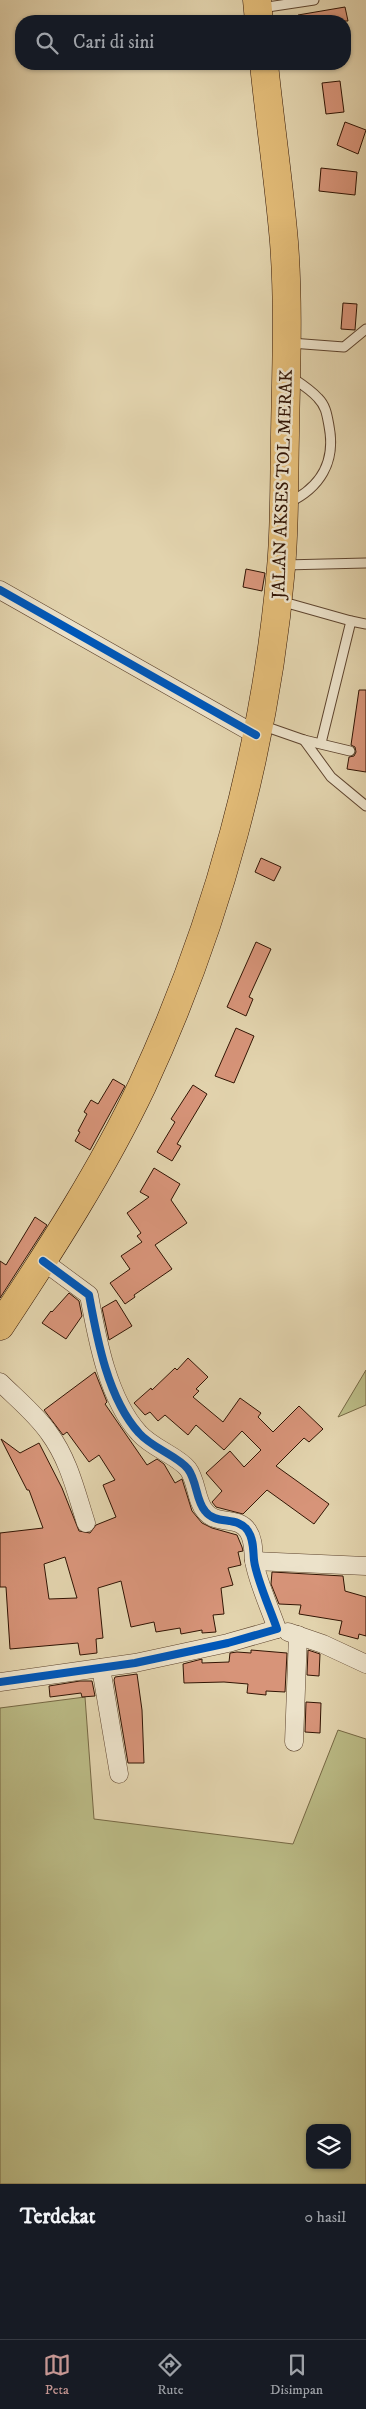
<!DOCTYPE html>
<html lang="id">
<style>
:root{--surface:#171b24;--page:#242831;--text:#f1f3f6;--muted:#9ea1a6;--line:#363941;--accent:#c59692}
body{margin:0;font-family:"IM FELL DW Pica",serif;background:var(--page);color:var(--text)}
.controls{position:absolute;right:15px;bottom:15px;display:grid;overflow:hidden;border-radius:10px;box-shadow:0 1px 4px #0004}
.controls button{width:45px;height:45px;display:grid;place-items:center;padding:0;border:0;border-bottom:1px solid var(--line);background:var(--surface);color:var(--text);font:25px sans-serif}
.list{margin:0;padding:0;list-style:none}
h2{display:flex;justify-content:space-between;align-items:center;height:65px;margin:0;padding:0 20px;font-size:21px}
h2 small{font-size:16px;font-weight:400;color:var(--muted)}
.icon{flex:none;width:28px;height:28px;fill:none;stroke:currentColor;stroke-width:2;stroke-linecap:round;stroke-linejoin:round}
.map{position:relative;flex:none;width:366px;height:2184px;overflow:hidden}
.search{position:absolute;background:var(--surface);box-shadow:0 1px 4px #0004;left:15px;right:15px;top:15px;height:55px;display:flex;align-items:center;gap:12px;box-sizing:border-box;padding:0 18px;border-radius:20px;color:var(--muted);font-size:19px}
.sheet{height:155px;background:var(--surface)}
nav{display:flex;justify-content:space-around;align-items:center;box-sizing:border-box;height:70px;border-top:1px solid var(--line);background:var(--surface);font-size:14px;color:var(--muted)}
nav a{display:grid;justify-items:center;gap:2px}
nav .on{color:var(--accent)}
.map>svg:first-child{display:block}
.green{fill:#baba85;stroke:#766844;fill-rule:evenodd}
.building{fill:#d79479;stroke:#321504;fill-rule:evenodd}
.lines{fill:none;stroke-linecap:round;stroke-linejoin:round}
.lane-casing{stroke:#5e442e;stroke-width:11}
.street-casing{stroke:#5e442e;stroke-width:19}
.highway-casing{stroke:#321504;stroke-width:29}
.lane{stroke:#ece2ca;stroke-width:9}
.street{stroke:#ece2ca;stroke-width:18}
.highway{stroke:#e1ba76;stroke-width:28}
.cycleway-casing{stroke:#ece2ca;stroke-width:11}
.cycleway{stroke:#0057b8;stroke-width:8}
.labels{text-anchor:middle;stroke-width:5;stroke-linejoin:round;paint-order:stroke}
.street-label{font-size:18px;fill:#321504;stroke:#ece2ca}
</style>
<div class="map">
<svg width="366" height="2184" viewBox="0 0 366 2184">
<rect width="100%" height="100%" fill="#e2d3ad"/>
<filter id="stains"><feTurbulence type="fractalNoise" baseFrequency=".004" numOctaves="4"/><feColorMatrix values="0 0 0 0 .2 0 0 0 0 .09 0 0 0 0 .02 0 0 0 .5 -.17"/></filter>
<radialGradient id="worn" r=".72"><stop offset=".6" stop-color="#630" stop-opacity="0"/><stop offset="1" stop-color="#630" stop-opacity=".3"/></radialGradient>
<g class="green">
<path d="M366 1370V1405L338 1417Z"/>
<path d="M85 1697 94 1819 293 1844 338 1730 366 1739V2184H0V1708ZM310 2128H347V2165H310Z"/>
</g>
<g class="building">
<path d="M345 7 348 21H299L298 15Z"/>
<path d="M340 81 344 112 326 114 322 83Z"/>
<path d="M345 122 366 130 358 154 337 145Z"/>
<path d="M321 168 357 172 355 195 319 191Z"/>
<path d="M343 303 357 304 355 330 341 329Z"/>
<path d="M246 569 265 573 262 591 243 587Z"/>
<path d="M359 690H366V772L347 769 349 757 354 756 356 752 355 747 351 745Z"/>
<path d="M261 858 281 867 274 881 255 872Z"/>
<path d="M256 942 271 949 249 997 253 999 246 1016 227 1007Z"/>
<path d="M236 1028 254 1036 234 1083 215 1076Z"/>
<path d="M113 1079 125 1086 90 1150 75 1141 80 1132 78 1131 87 1114 84 1112 91 1100 98 1104Z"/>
<path d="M193 1085 207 1094 177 1144 181 1146 172 1161 157 1152 175 1122 171 1119Z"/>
<path d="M154 1168 180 1184 171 1200 187 1223 155 1245 172 1269 134 1295 135 1297 125 1304 110 1283 130 1269 121 1256 142 1242 137 1236 141 1233 127 1213 149 1197 140 1192Z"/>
<path d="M35 1217 47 1225 0 1298V1261L6 1265Z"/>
<path d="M69 1293 79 1301 82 1316 66 1339 42 1323 51 1311 52 1312Z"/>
<path d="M116 1300 132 1326 109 1340 102 1308Z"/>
<path d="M188 1358 208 1377 196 1389 199 1391 193 1397 223 1422 240 1398 261 1413 258 1417 273 1432 299 1406 323 1429 309 1442 304 1438 276 1466 329 1504 314 1524 267 1490 243 1514 216 1507 212 1502 222 1491 206 1473 230 1451 244 1467 261 1450 242 1431 224 1450 196 1425 188 1435 165 1415 158 1421 150 1412 145 1415 134 1403 151 1388 152 1390 175 1368 177 1370Z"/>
<path d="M95 1372 107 1402 105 1404 147 1465 157 1459 164 1464 175 1483 182 1479 192 1511 202 1523 212 1528 237 1535 242 1547 243 1551 238 1552 241 1565 228 1568 233 1585 221 1588 224 1614 213 1615 216 1632 202 1633V1630L181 1634 180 1628 156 1632 154 1622 131 1627 121 1581 98 1588 103 1638 96 1639 97 1653 80 1655 78 1643 10 1649 6 1587H0V1533L43 1528 29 1490H27L1 1439 20 1453 39 1443 62 1488 79 1531 90 1533 96 1525 116 1517 103 1485 115 1480 99 1455 89 1462 67 1432 63 1435 44 1410ZM65 1557 77 1598 49 1599 44 1564Z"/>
<path d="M272 1572 343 1576 345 1591 366 1597V1636L359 1634 358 1639 339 1634 342 1621 299 1614 301 1605 279 1604 271 1584Z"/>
<path d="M251 1650 287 1653 285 1692 266 1691V1695L247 1693 248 1684 224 1682 184 1683 183 1664 202 1659V1663L229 1662 230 1653 237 1652 251 1653Z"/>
<path d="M308 1650 320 1654 319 1676 307 1675Z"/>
<path d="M137 1674 142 1710 144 1763H128L114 1680 115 1677Z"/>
<path d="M80 1681H92L95 1696 82 1697 81 1693 50 1697 49 1686Z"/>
<path d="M306 1702 321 1703 320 1733 305 1732Z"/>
</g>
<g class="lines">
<defs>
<g id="lane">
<path d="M261 8 314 0"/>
<path d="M291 343 344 347 366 329"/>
<path d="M288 503C320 488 336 462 329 426 327 415 326 406 318 398 311 390 300 383 291 377"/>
<path d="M284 565 366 563"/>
<path d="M280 601 351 621 366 624"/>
<path d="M261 725 304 740 350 751"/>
<path d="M304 740 331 777 366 806"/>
<path d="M321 743 351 621"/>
</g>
<g id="street">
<path d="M0 590 256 735"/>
<path d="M43 1261 89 1295C97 1339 108 1399 139 1433 152 1448 178 1456 188 1469 197 1481 196 1501 205 1511 216 1526 238 1515 248 1531 254 1540 253 1551 254 1560 256 1578 271 1611 277 1629"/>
<path d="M0 1382C16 1398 36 1414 49 1433 69 1460 76 1492 86 1523"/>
<path d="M254 1561 366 1566"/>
<path d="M288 1632 323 1644 366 1664"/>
<path d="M101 1668 119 1774"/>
<path d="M0 1682 135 1663 228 1643 277 1629"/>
<path d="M294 1742 298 1635"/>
</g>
<g id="highway">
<path d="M257 0 259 21"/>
<path d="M0 1326C51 1249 102 1170 142 1086 217 925 266 745 281 568 285 524 284 479 285 435 286 371 289 307 284 242 279 183 270 123 264 64"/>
</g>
</defs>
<use href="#lane" class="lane-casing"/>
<use href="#street" class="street-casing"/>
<use href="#highway" class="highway-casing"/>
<use href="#lane" class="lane"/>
<use href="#street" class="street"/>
<use href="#highway" class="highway"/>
<defs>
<g id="cycleway">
<path d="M0 590 256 735"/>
<path d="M0 1682 135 1663 228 1643 277 1629C271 1611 256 1578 254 1560 253 1551 254 1540 248 1531 238 1515 216 1526 205 1511 196 1501 197 1481 188 1469 178 1456 152 1448 139 1433 108 1399 97 1339 89 1295L43 1261"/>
</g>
</defs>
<use href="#cycleway" class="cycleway-casing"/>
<use href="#cycleway" class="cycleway"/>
</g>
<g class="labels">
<g class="street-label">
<text transform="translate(282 484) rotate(-88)" y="6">JALAN AKSES TOL MERAK</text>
</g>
</g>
<rect width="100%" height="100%" filter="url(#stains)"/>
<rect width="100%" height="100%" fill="url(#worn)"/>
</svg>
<div class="controls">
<button><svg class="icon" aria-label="layers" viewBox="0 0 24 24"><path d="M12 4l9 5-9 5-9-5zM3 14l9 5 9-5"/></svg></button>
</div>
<div class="search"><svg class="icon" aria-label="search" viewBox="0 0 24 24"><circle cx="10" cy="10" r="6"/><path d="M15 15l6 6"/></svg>Cari di sini</div>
</div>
<section class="sheet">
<h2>Terdekat<small>0 hasil</small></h2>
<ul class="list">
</ul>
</section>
<nav>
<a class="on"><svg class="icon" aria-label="map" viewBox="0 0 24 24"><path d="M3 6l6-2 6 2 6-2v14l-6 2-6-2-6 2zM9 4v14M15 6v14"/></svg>Peta</a>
<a><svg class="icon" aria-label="directions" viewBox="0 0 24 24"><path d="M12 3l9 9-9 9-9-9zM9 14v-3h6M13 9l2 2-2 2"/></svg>Rute</a>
<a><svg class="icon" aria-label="saved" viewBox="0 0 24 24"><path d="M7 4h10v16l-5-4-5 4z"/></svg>Disimpan</a>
</nav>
